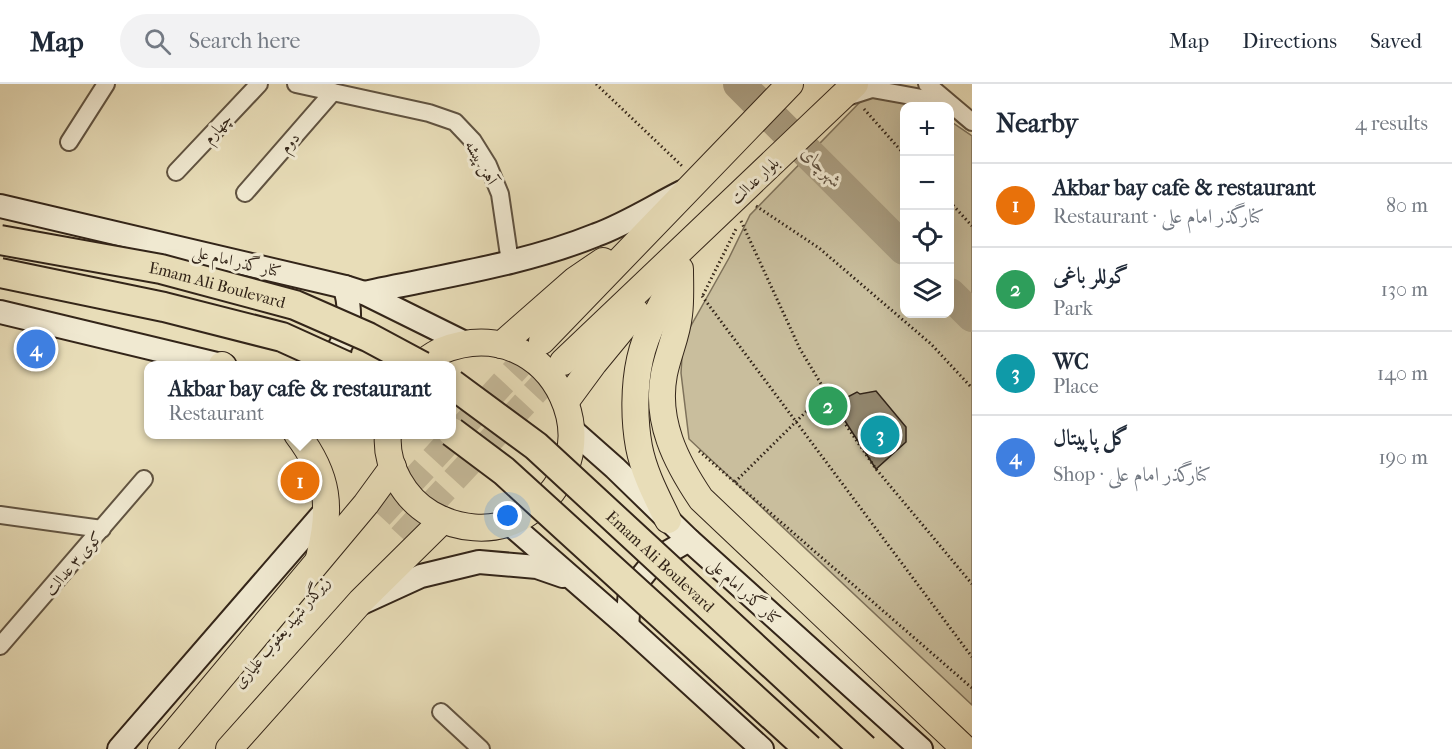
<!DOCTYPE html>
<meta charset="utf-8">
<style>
:root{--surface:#fff;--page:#f2f2f3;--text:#1f2937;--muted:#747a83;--line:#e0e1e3;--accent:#db2777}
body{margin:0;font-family:"IM FELL French Canon",Amiri,serif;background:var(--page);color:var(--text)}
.controls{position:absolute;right:18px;top:18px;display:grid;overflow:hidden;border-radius:12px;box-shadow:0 6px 24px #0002}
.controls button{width:54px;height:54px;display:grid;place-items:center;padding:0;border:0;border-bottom:2px solid var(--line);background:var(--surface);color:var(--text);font:30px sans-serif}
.you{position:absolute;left:508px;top:432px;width:21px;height:21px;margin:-15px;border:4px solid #fff;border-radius:50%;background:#1a73e8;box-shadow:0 0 0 9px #1a73e833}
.badge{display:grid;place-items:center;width:39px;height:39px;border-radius:50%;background:var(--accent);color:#fff;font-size:20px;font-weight:700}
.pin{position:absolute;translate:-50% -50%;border:3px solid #fff;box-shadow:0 2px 6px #0006}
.popup{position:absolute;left:144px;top:277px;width:312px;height:78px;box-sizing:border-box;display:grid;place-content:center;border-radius:12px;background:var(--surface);filter:drop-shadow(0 2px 4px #0005);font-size:20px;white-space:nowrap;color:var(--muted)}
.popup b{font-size:22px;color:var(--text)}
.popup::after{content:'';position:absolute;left:50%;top:100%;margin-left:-12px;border:12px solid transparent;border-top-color:var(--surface)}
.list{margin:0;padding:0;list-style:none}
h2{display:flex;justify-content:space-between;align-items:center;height:78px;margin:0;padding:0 24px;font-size:26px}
h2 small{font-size:20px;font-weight:400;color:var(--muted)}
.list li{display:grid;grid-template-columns:39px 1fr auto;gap:18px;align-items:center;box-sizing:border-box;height:84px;padding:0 24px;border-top:2px solid var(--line)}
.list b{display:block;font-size:22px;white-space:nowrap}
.list p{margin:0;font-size:20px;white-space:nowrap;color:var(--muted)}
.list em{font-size:20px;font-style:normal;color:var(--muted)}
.icon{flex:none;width:33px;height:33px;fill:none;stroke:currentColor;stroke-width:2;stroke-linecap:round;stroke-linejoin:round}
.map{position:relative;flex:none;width:972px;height:665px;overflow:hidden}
header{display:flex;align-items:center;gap:36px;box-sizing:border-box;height:84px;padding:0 30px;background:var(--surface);border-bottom:2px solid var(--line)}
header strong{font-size:28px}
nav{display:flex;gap:33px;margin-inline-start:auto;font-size:21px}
.search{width:420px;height:54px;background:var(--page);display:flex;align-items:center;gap:15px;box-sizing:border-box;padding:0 21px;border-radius:33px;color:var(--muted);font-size:22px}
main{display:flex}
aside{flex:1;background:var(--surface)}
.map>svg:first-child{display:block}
.green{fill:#c9be9d;stroke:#7e725b;stroke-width:1.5}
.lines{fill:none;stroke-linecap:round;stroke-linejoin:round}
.river{stroke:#aa9e82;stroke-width:32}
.building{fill:#91856c;stroke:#332519;stroke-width:1.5}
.primary-tunnel{stroke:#c4b898;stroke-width:26;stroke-dasharray:26 13;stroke-linecap:butt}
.street-casing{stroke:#605341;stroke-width:20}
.secondary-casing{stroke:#332519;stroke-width:26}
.primary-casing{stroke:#332519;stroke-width:28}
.path{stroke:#332519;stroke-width:3;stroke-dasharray:1.5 3;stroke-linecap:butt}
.street{stroke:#f0e9d1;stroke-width:16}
.secondary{stroke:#f0e9d1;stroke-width:22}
.primary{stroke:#e8ddb8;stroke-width:26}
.highway-bridge-casing{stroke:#332519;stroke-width:32;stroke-linecap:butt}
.highway-bridge{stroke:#e8ddb8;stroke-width:28}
.labels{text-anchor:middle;stroke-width:6;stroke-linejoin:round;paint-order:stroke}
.street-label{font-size:16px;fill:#332519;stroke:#f0e9d1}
.water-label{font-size:18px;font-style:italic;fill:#5d4f3e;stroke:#f0e9d1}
</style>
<header>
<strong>Map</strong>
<div class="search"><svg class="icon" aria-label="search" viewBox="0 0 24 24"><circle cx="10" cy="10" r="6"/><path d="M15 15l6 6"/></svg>Search here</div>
<nav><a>Map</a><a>Directions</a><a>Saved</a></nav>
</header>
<main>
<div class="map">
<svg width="972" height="665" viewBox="0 0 972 665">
<rect width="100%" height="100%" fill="#e8ddb8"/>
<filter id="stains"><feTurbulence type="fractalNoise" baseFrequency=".00333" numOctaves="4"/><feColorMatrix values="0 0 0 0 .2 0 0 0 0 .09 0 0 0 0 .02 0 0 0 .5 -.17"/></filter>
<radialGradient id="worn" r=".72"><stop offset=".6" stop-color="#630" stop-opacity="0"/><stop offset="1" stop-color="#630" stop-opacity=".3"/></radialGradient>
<path class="green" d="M882 12 918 22H904V230H950V37L972 52V621L689 355 681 289 683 256 729 174 750 131 863 15Z"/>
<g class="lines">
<g class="river">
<path d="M739 0 904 165"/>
<path d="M950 210 972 232"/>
</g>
</g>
<path class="building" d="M876 307 906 343V358L876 385 834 320 857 308 860 310Z"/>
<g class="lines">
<g class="primary-tunnel">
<path d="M380 432 542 257"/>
<path d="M401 453 563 278"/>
</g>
<defs>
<g id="street">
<path d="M296 0 429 29 455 38 473 57 488 81 500 110 510 178"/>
<path d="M927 0 972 38"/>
<path d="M844 14 872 5 922 14 939 22"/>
<path d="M69 58 106 0"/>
<path d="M176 88 259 0"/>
<path d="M245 109 333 8"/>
<path d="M0 431 102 445"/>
<path d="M0 562 144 395"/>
<path d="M441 628 481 665"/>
</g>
<g id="secondary">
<path d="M0 122 345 203 364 209 465 259"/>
<path d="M364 209C441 192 522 181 596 151 626 140 654 122 682 108"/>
<path d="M0 228 225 282"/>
<path d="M327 282C349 252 354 239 345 203"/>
<path d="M572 346 615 384 689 456 921 665"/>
<path d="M509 439 627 542 762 665"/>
<path d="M362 519 421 492 479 478 537 483 563 492"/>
<path d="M627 542 630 507 656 475 689 456"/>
<path d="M119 665 327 425"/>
</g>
<g id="primary">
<path d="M680 185C680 200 681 216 679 231 677 251 668 270 664 290 655 337 676 378 701 415L965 665"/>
<path d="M542 257 790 0"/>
<path d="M501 261 575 196 603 177"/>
<path d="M563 278 855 0"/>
<path d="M222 281 223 282"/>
<path d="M566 317 594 279 636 228"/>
<path d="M297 350C329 392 332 424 319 474"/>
<path d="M388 350C385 382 405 415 431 430 457 445 491 449 518 435 627 377 553 221 441 267 433 270 425 277 418 282"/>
<path d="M668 436C657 413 644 389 639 363 634 336 634 302 640 275 646 247 664 215 678 190"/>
<path d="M161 665 366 420 393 383"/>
<path d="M229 665 361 517 443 436"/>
</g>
</defs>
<use href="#street" class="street-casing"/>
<use href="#secondary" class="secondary-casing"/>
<use href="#primary" class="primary-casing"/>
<g class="path">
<path d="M596 0 682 82"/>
<path d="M864 25 904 70"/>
<path d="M950 118 972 142"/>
<path d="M756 122 819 164 931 260 972 304"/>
<path d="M741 137 800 265 826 308 833 322 876 385 972 500"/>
<path d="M703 211 736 145"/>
<path d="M702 212 972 573"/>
<path d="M699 367 972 604"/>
<path d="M735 398 826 308"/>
</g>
<use href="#street" class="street"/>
<use href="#secondary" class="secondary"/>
<use href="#primary" class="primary"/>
<defs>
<g id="highway-bridge">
<path id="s1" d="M0 156 161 185 295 221 368 253 422 282"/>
<path d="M0 189 164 223 282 253 346 282"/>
<path id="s2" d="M452 300 536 362 864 665"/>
<path d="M452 348 504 387 809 665"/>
</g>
</defs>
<use href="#highway-bridge" class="highway-bridge-casing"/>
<use href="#highway-bridge" class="highway-bridge"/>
</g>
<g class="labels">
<g class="street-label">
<text transform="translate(217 44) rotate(-47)" y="6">چهارم</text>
<text transform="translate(289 58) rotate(-49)" y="6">دوم</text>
<text transform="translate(482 78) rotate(60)" y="6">آهن پیشه</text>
<text transform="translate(754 96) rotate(-43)" y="6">بلوار عدالت</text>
<text transform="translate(237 177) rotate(13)" y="6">کنار گذر امام علی</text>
<text dy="6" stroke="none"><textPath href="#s1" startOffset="222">Emam Ali Boulevard</textPath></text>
<text dy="6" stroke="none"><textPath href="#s2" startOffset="274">Emam Ali Boulevard</textPath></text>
<text transform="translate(73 479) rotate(-49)" y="6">کوی ۳ عدالت</text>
<text transform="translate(745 507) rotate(42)" y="6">کنار گذر امام علی</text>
<text transform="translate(281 548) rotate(-50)" y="6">زیرگذر شهید یعقوب علیاری</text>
</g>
<g class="water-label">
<text transform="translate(822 83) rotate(45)" y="6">شهرچای</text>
</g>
</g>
<rect width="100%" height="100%" filter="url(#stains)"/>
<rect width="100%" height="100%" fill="url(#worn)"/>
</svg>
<div class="controls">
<button>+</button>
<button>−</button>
<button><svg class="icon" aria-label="locate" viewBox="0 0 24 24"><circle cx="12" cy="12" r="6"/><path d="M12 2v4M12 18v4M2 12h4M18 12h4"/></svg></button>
<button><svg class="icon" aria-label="layers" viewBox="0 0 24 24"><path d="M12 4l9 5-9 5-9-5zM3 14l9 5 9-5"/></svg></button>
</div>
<div class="you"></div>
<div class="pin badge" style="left:300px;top:397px;background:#e8710a">1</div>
<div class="popup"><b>Akbar bay cafe &amp; restaurant</b>Restaurant</div>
<div class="pin badge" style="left:828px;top:322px;background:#2e9e5b">2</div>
<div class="pin badge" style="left:880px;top:351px;background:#0f9aa8">3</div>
<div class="pin badge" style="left:36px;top:265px;background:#3f7fe0">4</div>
</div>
<aside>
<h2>Nearby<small>4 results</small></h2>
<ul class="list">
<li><span class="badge" style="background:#e8710a">1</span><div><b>Akbar bay cafe &amp; restaurant</b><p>Restaurant · کنارگذر امام علی</p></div><em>80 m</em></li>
<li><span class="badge" style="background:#2e9e5b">2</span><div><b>گوللر باغی</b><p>Park</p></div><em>130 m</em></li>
<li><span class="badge" style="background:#0f9aa8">3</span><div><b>WC</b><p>Place</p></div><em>140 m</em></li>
<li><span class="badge" style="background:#3f7fe0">4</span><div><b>گل پاپیتال</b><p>Shop · کنارگذر امام علی</p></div><em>190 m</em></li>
</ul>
</aside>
</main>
